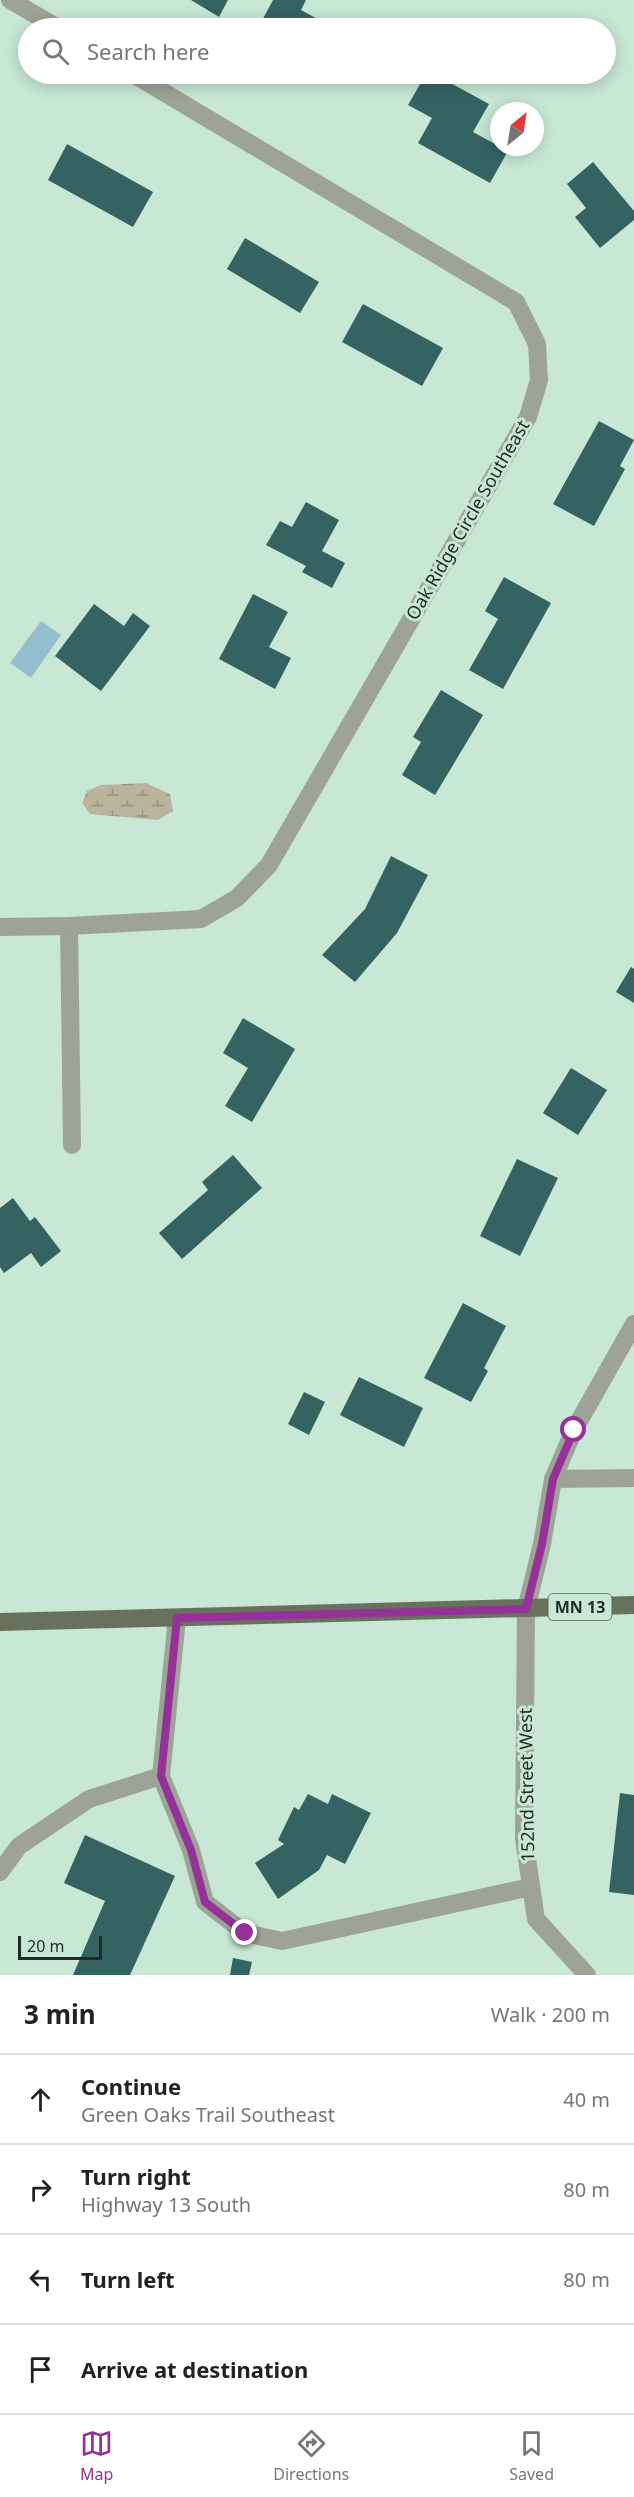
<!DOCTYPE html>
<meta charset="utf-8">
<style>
:root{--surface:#fff;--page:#f6f6f6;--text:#222;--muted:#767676;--line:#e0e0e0;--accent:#943299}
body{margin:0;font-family:"Noto Sans",sans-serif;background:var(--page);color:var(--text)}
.compass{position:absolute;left:490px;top:102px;width:54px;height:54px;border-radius:50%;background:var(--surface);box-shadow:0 3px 15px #0003;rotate:30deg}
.scale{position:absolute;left:18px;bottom:15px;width:84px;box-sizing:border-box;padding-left:6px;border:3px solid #1f2b24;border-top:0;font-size:16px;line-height:21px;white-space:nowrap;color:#1f2b24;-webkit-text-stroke:4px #c8e7d5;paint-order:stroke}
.stop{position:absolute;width:18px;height:18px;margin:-14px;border:4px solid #943299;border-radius:50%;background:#fff}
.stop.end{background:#943299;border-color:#fff;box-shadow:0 2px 6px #0008}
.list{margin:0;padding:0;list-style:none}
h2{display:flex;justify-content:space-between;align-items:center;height:78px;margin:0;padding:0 24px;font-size:26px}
h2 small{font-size:20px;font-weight:400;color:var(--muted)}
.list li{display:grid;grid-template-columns:39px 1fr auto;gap:18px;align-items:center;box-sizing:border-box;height:90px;padding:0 24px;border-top:2px solid var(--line)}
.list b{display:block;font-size:22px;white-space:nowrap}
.list p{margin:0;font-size:20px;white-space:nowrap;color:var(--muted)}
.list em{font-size:20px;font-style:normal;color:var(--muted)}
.icon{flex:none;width:33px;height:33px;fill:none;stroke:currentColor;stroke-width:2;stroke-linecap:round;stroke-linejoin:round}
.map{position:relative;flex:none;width:634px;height:1975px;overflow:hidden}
.search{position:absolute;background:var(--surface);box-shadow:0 3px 15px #0003;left:18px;right:18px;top:18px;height:66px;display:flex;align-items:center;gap:15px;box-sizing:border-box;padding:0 21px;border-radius:33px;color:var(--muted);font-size:22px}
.sheet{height:438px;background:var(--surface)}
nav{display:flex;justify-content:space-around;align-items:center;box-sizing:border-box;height:84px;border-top:2px solid var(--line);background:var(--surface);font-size:16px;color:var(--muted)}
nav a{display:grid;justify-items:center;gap:3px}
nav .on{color:var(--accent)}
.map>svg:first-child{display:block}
.wetland{fill:url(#wetland-marsh)}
.water{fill:#95bed0}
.building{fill:#356362}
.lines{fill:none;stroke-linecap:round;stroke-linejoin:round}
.minor{stroke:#9da397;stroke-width:18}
.major{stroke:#68715c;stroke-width:18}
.route{stroke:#943299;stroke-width:8}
.labels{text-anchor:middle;stroke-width:6;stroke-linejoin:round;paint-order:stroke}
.shield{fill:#c8e7d5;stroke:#526359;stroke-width:1.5}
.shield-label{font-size:16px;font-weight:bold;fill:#1f2b24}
.street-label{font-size:18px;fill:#1f2b24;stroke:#c8e7d5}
</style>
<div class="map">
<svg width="634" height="1975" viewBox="0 0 634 1975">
<defs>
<pattern id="wetland-marsh" width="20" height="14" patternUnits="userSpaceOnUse" patternTransform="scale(1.5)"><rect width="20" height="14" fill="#bbb49c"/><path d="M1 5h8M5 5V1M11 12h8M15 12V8" fill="none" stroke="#97937f"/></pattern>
</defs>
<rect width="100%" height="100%" fill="#c8e7d5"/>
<path class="wetland" d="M146 783 170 794 173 811 158 820 90 814 82 803 87 791 101 785Z"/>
<path class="water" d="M41 621 61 635 31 678 10 663Z"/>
<g class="building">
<path d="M191 0H228L219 17Z"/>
<path d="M273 0H306L301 10 334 28H258Z"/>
<path d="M426 74H434L489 104 473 132 508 151 490 183 418 143 432 118 408 105Z"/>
<path d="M67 144 153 192 133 227 48 180Z"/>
<path d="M593 162 634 211V220L600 248 575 217 586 208 567 184Z"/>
<path d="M245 238 319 282 300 313 227 269Z"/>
<path d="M363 304 443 348 422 386 342 342Z"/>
<path d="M599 421 634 440 620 466 625 469 594 526 553 504Z"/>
<path d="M306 502 339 520 322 551 345 563 332 588 302 572 306 566 266 545 280 521 292 527Z"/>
<path d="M504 577 551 603 503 689 469 670 498 619 485 611Z"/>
<path d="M253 594 288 612 269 647 291 658 275 689 219 659Z"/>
<path d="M94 604 124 626 133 613 150 626 101 691 55 656Z"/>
<path d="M441 690 483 715 435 795 402 775 421 742 413 737Z"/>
<path d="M391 856 428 875 397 933 355 982 322 955 365 909Z"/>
<path d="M631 967 634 969V1003L616 992Z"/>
<path d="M243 1018 295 1049 252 1122 225 1106 248 1068 223 1053Z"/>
<path d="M571 1068 607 1090 578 1135 543 1113Z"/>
<path d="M233 1155 262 1188 182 1259 159 1233 208 1190 202 1182Z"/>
<path d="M517 1159 558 1178 520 1256 480 1236Z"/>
<path d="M13 1198 30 1221 35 1217 61 1251 41 1267 31 1253 4 1273 0 1267V1208Z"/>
<path d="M463 1303 506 1326 484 1368 488 1371 471 1402 424 1378Z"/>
<path d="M359 1377 423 1408 404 1447 340 1415Z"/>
<path d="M304 1392 325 1402 309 1435 288 1424Z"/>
<path d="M620 1793 634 1795V1895L609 1892Z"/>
<path d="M308 1794 328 1804 332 1794 371 1813 345 1864 327 1855 319 1870 278 1899 255 1863 284 1844 278 1840 294 1807 299 1810Z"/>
<path d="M85 1835 175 1876 130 1975H73L105 1901 64 1883Z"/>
<path d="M233 1958 252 1962 249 1975H230Z"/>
</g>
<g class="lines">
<g class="minor">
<path d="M10 0 58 28"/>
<path d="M69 926 72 1145"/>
<path d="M0 927 69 926 201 919 237 898 269 865 528 417 539 380 537 344 516 302 133 74"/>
<path d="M553 1479 634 1478"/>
<path d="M177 1618 161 1776 191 1850 205 1902 245 1933 282 1941 531 1887"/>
<path d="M0 1872 19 1846 89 1799 161 1776"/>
<path d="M587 1975 536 1919 524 1839 526 1609 542 1544 553 1479 574 1430 634 1324"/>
</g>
<path class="major" d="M0 1622 634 1605"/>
</g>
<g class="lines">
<path class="route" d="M245 1933 205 1902 191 1850 161 1776 177 1618 526 1609 542 1544 553 1479 574 1430"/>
</g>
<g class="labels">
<rect class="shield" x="548.5" y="1594" width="63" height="26" rx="4.5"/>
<g class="shield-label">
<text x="580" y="1613">MN 13</text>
</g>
<g class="street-label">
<text transform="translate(468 520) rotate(-60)" y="6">Oak Ridge Circle Southeast</text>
<text transform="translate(527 1785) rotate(-91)" y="6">152nd Street West</text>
</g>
</g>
</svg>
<svg class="compass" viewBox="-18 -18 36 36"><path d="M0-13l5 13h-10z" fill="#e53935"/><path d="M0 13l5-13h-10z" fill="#767676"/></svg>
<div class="scale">20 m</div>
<div class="stop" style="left:574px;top:1430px"></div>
<div class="stop end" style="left:245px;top:1933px"></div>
<div class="search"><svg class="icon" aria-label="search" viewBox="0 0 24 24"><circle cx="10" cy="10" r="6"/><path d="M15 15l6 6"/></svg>Search here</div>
</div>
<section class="sheet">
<h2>3 min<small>Walk · 200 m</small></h2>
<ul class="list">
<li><svg class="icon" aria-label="ahead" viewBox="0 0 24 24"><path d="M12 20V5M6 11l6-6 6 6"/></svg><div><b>Continue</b><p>Green Oaks Trail Southeast</p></div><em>40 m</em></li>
<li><svg class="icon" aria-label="right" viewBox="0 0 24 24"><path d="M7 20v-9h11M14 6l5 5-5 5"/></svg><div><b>Turn right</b><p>Highway 13 South</p></div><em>80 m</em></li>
<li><svg class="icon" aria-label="left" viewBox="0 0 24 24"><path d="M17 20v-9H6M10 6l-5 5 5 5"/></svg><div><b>Turn left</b></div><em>80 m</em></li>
<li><svg class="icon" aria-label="arrive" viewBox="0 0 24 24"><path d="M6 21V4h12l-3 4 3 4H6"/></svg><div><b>Arrive at destination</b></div></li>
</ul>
</section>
<nav>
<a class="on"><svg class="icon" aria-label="map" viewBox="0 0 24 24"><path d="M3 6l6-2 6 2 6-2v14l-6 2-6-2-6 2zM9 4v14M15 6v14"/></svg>Map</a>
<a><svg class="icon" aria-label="directions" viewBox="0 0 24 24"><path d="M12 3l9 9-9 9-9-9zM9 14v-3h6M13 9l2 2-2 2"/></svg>Directions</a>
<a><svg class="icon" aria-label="saved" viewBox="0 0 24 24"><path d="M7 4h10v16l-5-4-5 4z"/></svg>Saved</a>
</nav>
